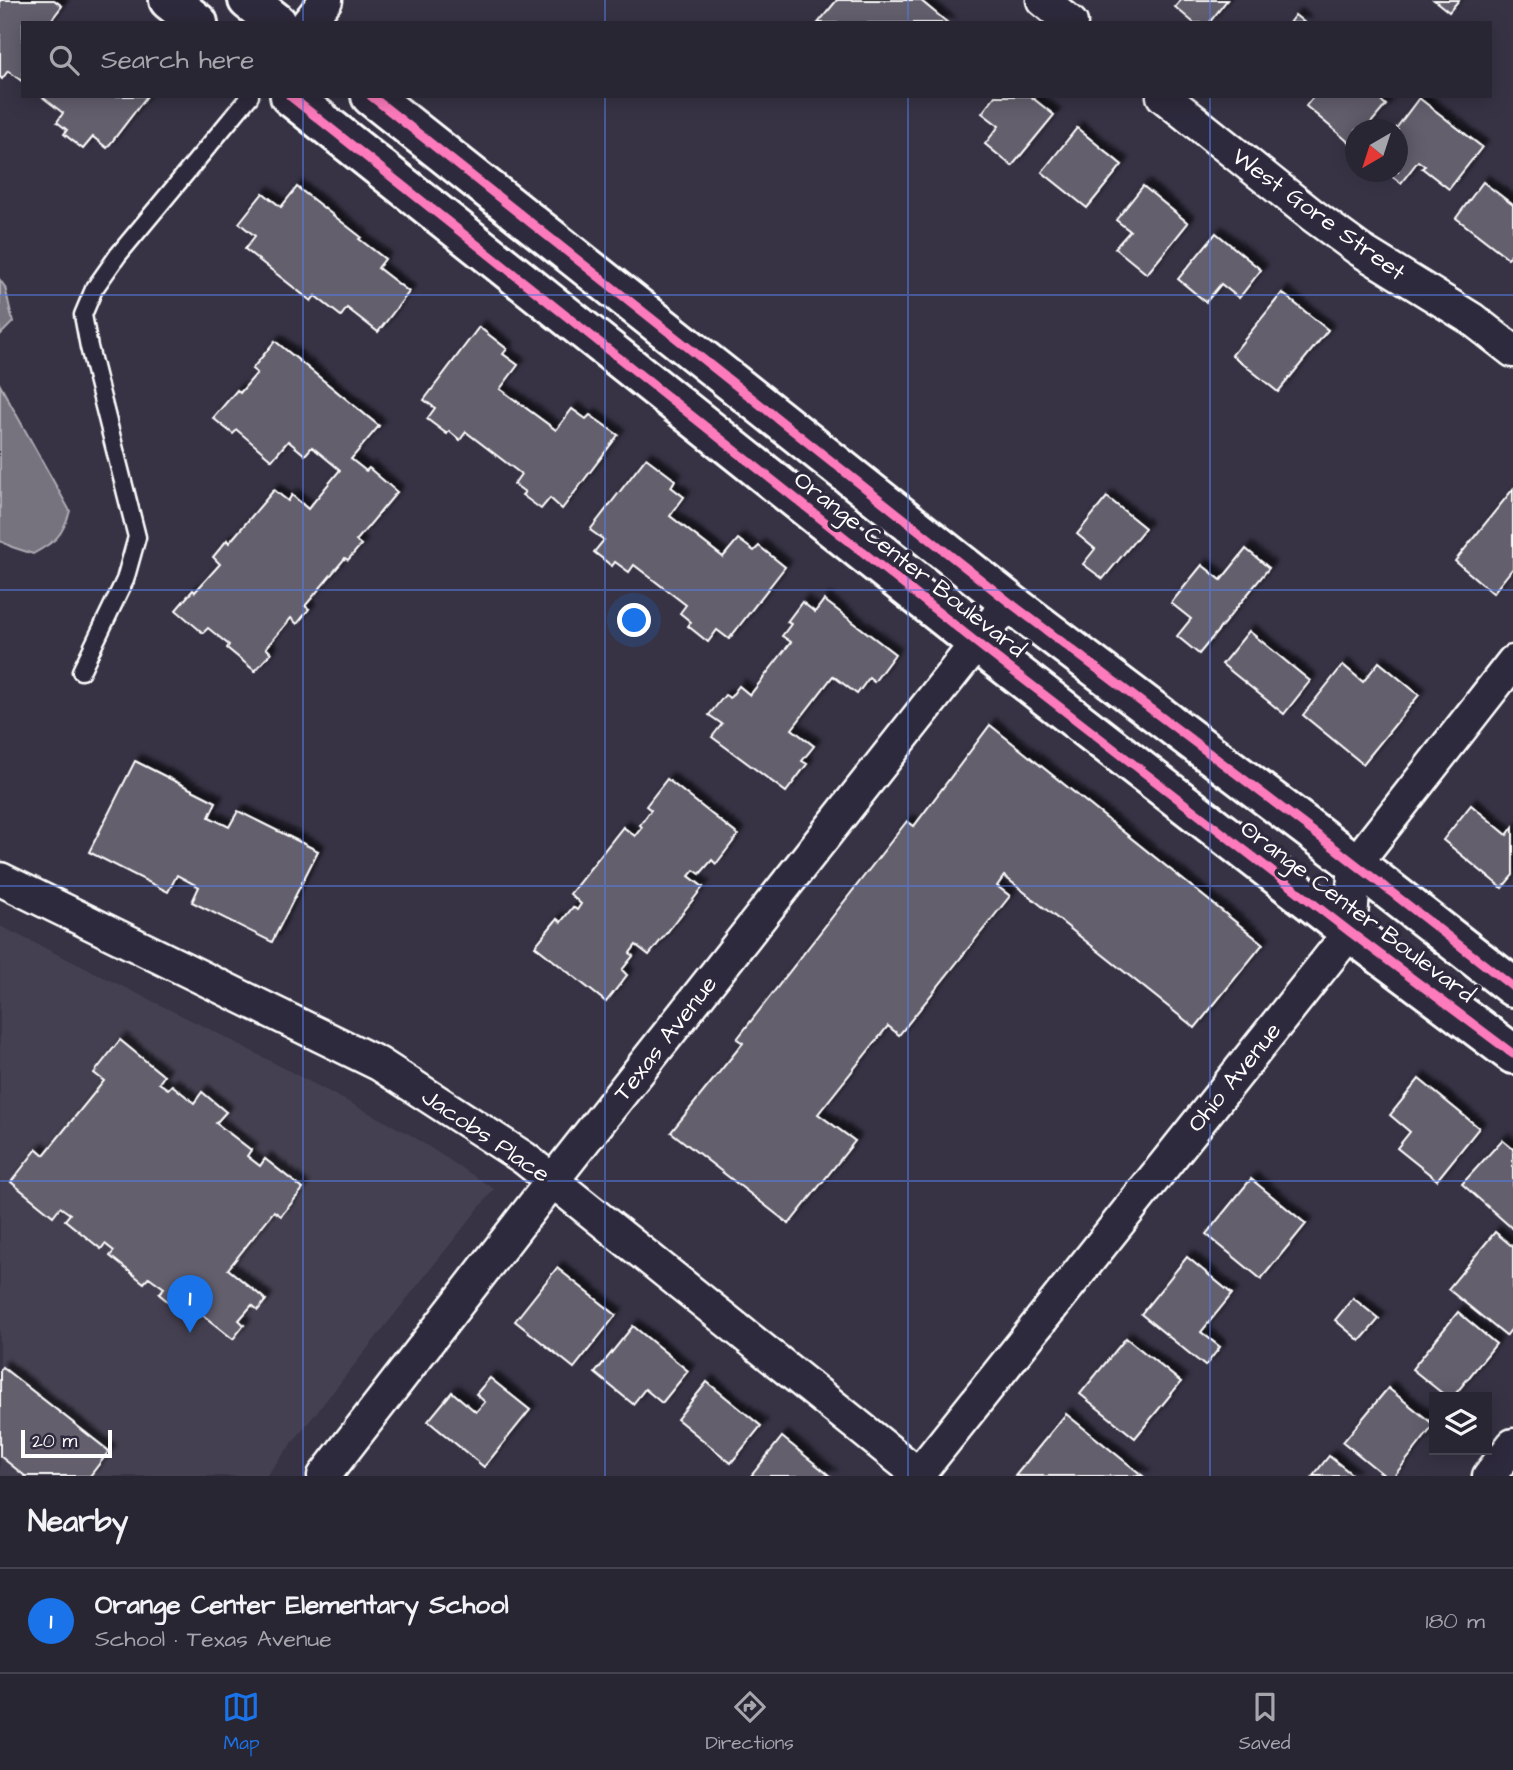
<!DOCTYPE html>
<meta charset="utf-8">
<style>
:root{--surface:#292634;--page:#353240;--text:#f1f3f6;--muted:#a5a5ac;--line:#45434f;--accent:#1a73e8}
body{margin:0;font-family:"Architects Daughter",sans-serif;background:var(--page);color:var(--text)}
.controls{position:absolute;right:21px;bottom:21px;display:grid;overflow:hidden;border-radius:0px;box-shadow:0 4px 18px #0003}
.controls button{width:63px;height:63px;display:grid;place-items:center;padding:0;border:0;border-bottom:2px solid var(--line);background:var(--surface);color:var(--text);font:35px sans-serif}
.compass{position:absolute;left:1345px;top:119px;width:63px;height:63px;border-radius:50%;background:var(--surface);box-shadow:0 4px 18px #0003;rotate:219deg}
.scale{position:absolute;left:21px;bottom:18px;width:91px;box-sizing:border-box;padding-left:7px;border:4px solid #fff;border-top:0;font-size:19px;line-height:24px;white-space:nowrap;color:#fff;-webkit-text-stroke:5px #2f2a3d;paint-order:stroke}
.you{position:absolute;left:635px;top:621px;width:24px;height:24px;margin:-18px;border:5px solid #fff;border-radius:50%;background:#1a73e8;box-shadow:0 0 0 10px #1a73e833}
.badge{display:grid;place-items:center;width:46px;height:46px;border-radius:50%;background:var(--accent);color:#fff;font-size:23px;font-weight:700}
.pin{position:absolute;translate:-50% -58px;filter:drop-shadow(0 2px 4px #0008)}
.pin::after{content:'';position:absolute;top:37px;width:24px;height:21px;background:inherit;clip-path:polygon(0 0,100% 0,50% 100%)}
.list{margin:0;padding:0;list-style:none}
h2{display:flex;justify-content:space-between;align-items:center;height:91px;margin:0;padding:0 28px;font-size:30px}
h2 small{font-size:23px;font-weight:400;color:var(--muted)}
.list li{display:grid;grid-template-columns:46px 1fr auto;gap:21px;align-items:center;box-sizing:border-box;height:105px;padding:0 28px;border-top:2px solid var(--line)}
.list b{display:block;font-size:26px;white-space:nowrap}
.list p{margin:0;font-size:23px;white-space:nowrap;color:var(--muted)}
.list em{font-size:23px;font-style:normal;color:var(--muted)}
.icon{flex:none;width:38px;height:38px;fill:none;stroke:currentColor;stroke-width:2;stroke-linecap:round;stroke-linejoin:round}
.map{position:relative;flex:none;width:1513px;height:1476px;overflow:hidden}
.search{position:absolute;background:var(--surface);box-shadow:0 4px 18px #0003;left:21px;right:21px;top:21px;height:77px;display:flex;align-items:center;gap:18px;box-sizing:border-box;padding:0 24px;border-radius:0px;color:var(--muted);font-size:26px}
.sheet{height:196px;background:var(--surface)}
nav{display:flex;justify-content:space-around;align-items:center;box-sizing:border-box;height:98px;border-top:2px solid var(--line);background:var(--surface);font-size:19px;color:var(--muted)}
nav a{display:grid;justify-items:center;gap:4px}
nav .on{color:var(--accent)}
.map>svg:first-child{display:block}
.built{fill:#444051}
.water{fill:#76737f;stroke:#adabb2;stroke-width:2}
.building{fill:#635f6d;stroke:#fff;stroke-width:2;filter:url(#shadow)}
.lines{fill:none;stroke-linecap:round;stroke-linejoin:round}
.service-casing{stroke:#fff;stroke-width:21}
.minor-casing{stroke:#fff;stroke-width:37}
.tertiary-casing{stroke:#fff;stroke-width:44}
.service{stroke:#2f2a3d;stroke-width:16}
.minor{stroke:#2f2a3d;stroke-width:32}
.tertiary{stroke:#2f2a3d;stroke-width:38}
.cycleway-casing{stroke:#2f2a3d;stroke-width:13}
.cycleway{stroke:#fd7abc;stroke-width:9}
.grid{fill:none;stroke:#567ae2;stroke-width:2;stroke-opacity:0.55}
.labels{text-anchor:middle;stroke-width:7;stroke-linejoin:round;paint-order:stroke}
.street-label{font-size:24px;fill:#fff;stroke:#2f2a3d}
</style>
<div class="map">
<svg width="1513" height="1476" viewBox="0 0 1513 1476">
<defs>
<filter id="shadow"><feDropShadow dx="6" dy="-6" stdDeviation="2" flood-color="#0009"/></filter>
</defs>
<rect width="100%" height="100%" fill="#373345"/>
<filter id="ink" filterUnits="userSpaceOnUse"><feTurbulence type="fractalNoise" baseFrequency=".0143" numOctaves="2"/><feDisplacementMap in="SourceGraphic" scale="14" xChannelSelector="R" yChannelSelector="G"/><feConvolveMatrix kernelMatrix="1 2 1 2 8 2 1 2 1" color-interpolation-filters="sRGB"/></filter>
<g filter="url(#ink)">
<path class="built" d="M0 926 221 1035 409 1134 494 1189 266 1476H0Z"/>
<g class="water">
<path d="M0 280 5 287 13 322 0 335Z"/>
<path d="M0 385 70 511C62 537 56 541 33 554L12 547 0 541Z"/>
</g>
<g class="building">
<path d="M0 0H54L62 6 49 23H23V82L8 71 2 79 0 77Z"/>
<path d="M837 0H920L948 23H818Z"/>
<path d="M1181 0H1227L1209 23H1194L1175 7Z"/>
<path d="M1434 0H1459L1449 12Z"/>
<path d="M1295 15 1305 23H1289Z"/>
<path d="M41 96H147L107 148 93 137 83 149 64 134 67 130 57 122 63 113Z"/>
<path d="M995 96H1030L1054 115 1012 166 985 144 999 126 982 113Z"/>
<path d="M1314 96H1376L1386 105 1365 130H1356V141L1352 145 1306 106Z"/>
<path d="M1419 98 1482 147 1449 189 1422 168 1425 166 1418 161 1401 183 1386 172H1398V130H1395Z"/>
<path d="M1077 128 1122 165 1087 208 1042 172Z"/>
<path d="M1483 182 1513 205V252L1508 258 1456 218Z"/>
<path d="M1143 186 1188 223 1147 274 1115 248 1130 231 1116 220Z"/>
<path d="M297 187 361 237 359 239 385 259 378 268 409 292 378 332 347 308 341 316 315 296 311 301 245 249 255 236 239 223 263 193 281 207Z"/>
<path d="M1216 233 1261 270 1239 298 1221 284 1206 302 1178 279Z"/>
<path d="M1282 293 1328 330 1278 392 1232 355Z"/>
<path d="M479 327 507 349 503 354 518 365 500 389 556 430 572 409 586 419 590 415 618 435 562 509 550 498 541 509 522 495 525 492 514 484 521 474 466 432 460 440 449 431 447 434 427 419 435 408 424 400Z"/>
<path d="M275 341 379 426 351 459 366 471 369 468 397 492 356 541 361 545 348 560 345 558 305 606 309 609 297 624 291 618 266 648 271 653 255 671 227 648 229 645 208 628 203 633 176 610 193 590 195 592 220 564 213 557 227 540 229 543 274 490 288 501 292 495 308 509 340 470 312 447 305 455 288 441 272 460 237 430 233 434 213 418 237 390 240 393 257 373 252 369Z"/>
<path d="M646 458 675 480 671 487 684 497 670 516 723 557 738 539 754 551 759 546 785 567 729 639 717 630 708 642 688 626 691 622 680 613 686 605 634 565 629 572 615 562 612 566 594 552 604 540 590 530Z"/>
<path d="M1513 489V568L1493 593 1455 561Z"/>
<path d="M1107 497 1145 528 1103 579 1083 564 1095 549 1077 534Z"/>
<path d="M1246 549 1269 568 1199 654 1177 636 1191 619 1171 603 1202 565 1221 580Z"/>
<path d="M824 600 895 654 874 682 869 678 857 694 833 676 792 729 814 746 802 761 807 764 786 792 712 737 722 724 709 715 725 695 730 698 739 686 750 695 791 642 782 636 791 624 787 622 802 602 815 612Z"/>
<path d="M1249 631 1310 681 1284 714 1222 664Z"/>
<path d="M1379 662 1419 695 1363 764 1303 715 1343 665 1363 682Z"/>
<path d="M990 725 1263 944 1195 1028 1004 876 997 886 1010 896 899 1035 888 1026 818 1114 855 1141 789 1224 671 1132 743 1043 737 1039 907 821 914 826Z"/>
<path d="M135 761 216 802 209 817 229 827 238 811 318 851 272 942 192 902 199 887 177 875 168 892 89 852Z"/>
<path d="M667 779 738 835 716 864 712 860 700 874 694 870 689 876 703 887 649 955 636 945 630 953 633 956 622 970 627 975 606 1002 535 946 557 919 561 922 573 907 577 910 581 904 570 894 623 827 635 836 642 827 640 825 651 810 646 806Z"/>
<path d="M1471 805 1507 835 1513 827V875L1502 888 1443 840Z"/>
<path d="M120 1040 164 1076 159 1083 168 1089 172 1085 194 1103 202 1092 226 1112 216 1123 251 1150 247 1156 260 1166 265 1159 303 1189 281 1216 274 1211 228 1269 266 1300 258 1310 252 1305 239 1320 244 1325 233 1339 200 1313 193 1322 159 1294 164 1288 149 1277 144 1283 110 1256 114 1251 105 1244 101 1249 65 1220 70 1214 60 1207 53 1216 11 1182 37 1149 44 1155 104 1081 94 1073Z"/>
<path d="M1419 1079 1479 1128 1437 1180 1397 1148 1410 1132 1390 1115Z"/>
<path d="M1502 1140 1513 1149V1229L1462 1184Z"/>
<path d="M1251 1179 1306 1224 1261 1279 1206 1234Z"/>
<path d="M1495 1232 1513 1247V1327L1506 1336 1448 1289Z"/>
<path d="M1187 1257 1232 1294 1201 1332 1220 1347 1205 1366 1141 1314Z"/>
<path d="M557 1268 616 1315 574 1368 515 1321Z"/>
<path d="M1353 1298 1379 1319 1360 1341 1335 1320Z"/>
<path d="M1458 1312 1496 1344 1453 1397H1447L1412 1369Z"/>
<path d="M633 1326 688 1371 662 1403 645 1389 633 1404 595 1373Z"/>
<path d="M1126 1338 1181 1382 1135 1438 1080 1394Z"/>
<path d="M2 1367 109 1451 90 1476H25L0 1456V1370Z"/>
<path d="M490 1378 530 1410 484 1467 428 1421 452 1392 476 1412 485 1402 476 1394Z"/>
<path d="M707 1382 761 1426 731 1463 677 1419Z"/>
<path d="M1388 1388 1434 1425 1394 1476H1385L1343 1442Z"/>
<path d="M1066 1414 1143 1476H1015Z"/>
<path d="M782 1437 830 1476H751Z"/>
<path d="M1329 1456 1354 1476H1313Z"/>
</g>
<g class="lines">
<defs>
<path id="service" d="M81 671 125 580 137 537 89 347 83 315 94 289 118 255 250 96"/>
<g id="minor">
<path d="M1043 0 1071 23"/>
<path d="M308 23 326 0"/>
<path d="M1163 96 1312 215 1360 250 1472 319 1513 351"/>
<path d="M0 879 379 1064 524 1158 918 1474"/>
<path d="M324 1476 553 1180 1009 602"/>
<path d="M917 1476 1350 932 1355 864 1513 662"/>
<path d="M1489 1476 1513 1445"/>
</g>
<g id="tertiary">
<path d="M169 0 198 23"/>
<path d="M248 0 277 23"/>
<path d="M290 96 977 643 1350 932 1513 1054"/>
<path d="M371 96 1009 602 1336 849 1513 987"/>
</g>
</defs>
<use href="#service" class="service-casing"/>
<use href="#minor" class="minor-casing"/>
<use href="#tertiary" class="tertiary-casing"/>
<use href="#service" class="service"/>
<use href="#minor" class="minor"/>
<use href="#tertiary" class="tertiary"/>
<defs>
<g id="cycleway">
<path d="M290 96 977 643 1350 932 1513 1054"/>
<path d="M371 96 1009 602 1336 849 1513 987"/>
</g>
</defs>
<use href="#cycleway" class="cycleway-casing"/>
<use href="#cycleway" class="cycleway"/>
</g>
</g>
<path class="grid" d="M303 0V23M605 0V23M908 0V23M1210 0V23M303 96V1476M605 96V1476M908 96V1476M1210 96V1476M0 295H1513M0 590H1513M0 886H1513M0 1181H1513"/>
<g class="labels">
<g class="street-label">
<text transform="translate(1319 214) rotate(36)" y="8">West Gore Street</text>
<text transform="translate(910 564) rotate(38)" y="8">Orange Center Boulevard</text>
<text transform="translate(1358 911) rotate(37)" y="8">Orange Center Boulevard</text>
<text transform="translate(665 1038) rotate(-52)" y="8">Texas Avenue</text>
<text transform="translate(1234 1077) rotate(-51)" y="8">Ohio Avenue</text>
<text transform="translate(486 1135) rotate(34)" y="8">Jacobs Place</text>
</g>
</g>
</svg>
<div class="controls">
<button><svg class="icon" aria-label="layers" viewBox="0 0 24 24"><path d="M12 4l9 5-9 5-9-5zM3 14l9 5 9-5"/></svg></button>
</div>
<svg class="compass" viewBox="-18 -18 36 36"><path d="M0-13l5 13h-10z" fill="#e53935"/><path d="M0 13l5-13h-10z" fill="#a5a5ac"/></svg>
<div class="scale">20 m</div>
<div class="you"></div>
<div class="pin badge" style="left:190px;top:1333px">1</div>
<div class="search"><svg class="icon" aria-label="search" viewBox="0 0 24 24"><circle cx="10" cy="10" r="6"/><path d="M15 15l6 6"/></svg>Search here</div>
</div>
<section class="sheet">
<h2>Nearby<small></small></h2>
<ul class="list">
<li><span class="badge">1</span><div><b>Orange Center Elementary School</b><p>School · Texas Avenue</p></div><em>180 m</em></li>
</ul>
</section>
<nav>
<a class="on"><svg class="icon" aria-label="map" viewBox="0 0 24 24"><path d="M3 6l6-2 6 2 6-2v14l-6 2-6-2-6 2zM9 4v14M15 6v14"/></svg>Map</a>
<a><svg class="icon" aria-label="directions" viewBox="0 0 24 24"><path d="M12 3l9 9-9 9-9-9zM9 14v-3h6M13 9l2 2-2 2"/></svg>Directions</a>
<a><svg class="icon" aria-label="saved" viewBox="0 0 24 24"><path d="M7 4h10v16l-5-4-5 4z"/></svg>Saved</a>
</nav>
